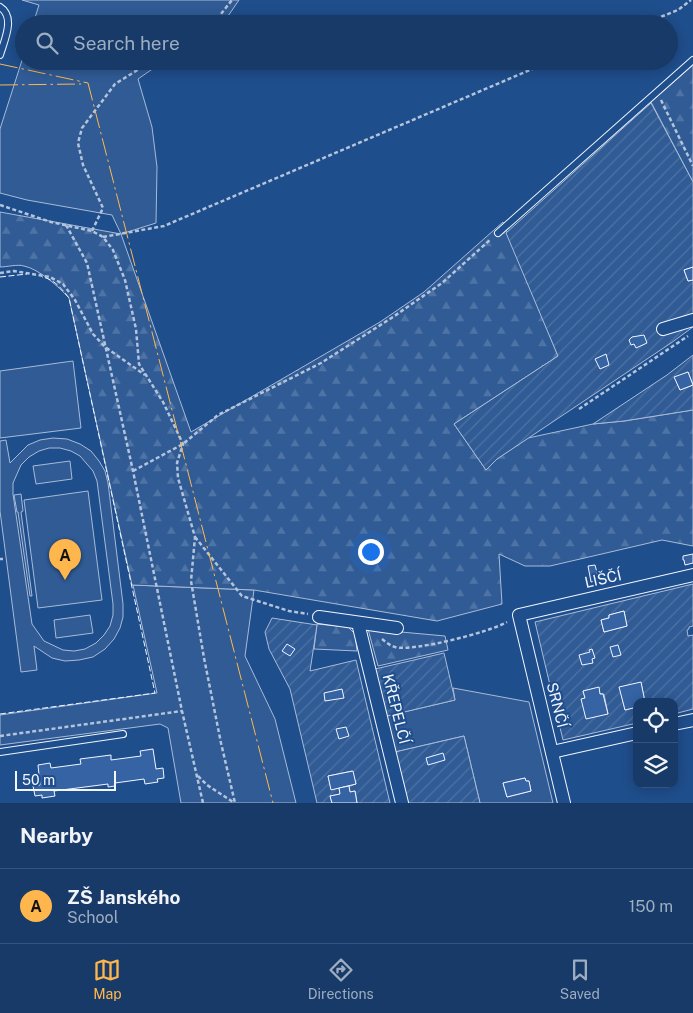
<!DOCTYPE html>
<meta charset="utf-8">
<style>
:root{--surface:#173a69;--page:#244571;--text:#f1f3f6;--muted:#9eadc0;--line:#36547d;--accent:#ffb74d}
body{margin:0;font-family:"Public Sans",sans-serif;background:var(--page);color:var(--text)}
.controls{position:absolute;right:15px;bottom:15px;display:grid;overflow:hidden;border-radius:10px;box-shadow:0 2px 12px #0003}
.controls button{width:45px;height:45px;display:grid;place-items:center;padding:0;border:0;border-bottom:1px solid var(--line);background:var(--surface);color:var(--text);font:25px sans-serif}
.scale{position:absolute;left:15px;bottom:12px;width:101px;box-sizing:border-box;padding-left:5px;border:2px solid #f2f6ff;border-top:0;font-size:14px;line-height:18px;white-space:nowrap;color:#f2f6ff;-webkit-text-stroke:4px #1f4e8c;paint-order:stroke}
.you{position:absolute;left:370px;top:551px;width:18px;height:18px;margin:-12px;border:4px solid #fff;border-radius:50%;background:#1a73e8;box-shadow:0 0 0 8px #1a73e833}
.badge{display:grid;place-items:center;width:32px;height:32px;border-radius:50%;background:var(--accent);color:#111;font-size:16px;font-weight:700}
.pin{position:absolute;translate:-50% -41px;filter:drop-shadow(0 1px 2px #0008)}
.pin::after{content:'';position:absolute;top:26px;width:18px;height:15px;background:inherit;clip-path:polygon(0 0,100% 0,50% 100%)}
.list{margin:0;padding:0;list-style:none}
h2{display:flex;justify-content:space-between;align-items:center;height:65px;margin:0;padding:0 20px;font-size:21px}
h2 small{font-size:16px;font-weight:400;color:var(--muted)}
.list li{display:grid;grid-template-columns:32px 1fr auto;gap:15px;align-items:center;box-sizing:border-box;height:75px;padding:0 20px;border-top:1px solid var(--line)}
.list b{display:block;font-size:19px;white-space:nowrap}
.list p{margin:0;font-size:16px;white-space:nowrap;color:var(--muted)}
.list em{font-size:16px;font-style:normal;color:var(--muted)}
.icon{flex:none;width:28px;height:28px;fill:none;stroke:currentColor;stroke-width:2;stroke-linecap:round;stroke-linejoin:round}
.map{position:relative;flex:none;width:693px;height:803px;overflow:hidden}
.search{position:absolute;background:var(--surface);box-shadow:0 2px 12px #0003;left:15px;right:15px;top:15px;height:55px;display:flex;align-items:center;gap:12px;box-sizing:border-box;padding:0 18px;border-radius:28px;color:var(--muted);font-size:19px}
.sheet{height:140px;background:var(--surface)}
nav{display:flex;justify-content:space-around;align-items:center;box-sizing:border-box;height:70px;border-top:1px solid var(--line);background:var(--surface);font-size:14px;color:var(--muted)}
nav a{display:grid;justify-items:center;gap:2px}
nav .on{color:var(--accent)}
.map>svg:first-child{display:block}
.built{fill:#305b95;stroke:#a8bbd7;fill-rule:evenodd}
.forest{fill:url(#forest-firs);stroke:#a8bbd7}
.garden{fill:url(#garden-furrows);stroke:#a8bbd7;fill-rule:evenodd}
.building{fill:#3563a3;stroke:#f2f6ff}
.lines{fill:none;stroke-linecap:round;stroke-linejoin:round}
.lane-casing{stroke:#f2f6ff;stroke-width:8}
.street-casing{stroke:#f2f6ff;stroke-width:14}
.path{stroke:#b3c4dc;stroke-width:2.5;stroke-dasharray:4 2.5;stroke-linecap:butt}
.lane{stroke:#1f4e8c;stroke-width:6}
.street{stroke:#1f4e8c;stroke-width:12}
.fence{stroke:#f2f6ff;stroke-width:1;stroke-dasharray:6 2.5;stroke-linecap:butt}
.power{stroke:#ffb74d;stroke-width:1;stroke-dasharray:18 4 2.5 4;stroke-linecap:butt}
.labels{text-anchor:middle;stroke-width:4;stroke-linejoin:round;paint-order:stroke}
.street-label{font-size:15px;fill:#f2f6ff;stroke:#1f4e8c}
</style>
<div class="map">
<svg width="693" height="803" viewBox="0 0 693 803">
<defs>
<pattern id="forest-firs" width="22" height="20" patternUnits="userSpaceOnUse" patternTransform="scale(1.25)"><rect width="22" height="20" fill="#305b95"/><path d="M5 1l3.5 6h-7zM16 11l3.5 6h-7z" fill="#4e73a5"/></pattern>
<pattern id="garden-furrows" width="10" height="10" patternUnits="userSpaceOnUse" patternTransform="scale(1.25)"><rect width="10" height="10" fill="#305b95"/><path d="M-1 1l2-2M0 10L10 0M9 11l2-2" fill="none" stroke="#4e73a5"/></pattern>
</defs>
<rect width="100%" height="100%" fill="#1f4e8c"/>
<g class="built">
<path d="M22 0H239L226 19 219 24H33L39 5Z"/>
<path d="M24 54V61H164L138 79 152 127 157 167 156 223 121 234 112 215 27 200 0 193V129Z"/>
<path d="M73 361 81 428 0 438V371Z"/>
<path d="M53 438 67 439 80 444 91 451 99 461 105 471 108 483 123 604V617L120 628 114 639 105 649 93 657 79 660 65 661 52 658 34 646 37 670 21 672 0 511V441L6 440 10 463 28 445 40 440ZM49 448H60L71 451 80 456 93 471 97 481 113 604V615L110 626 104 635 96 643 85 649 74 651 63 650 44 641 32 624 13 494V483L21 465 29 457 39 451Z"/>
<path d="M70 461 72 479 36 484 33 466Z"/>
<path d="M88 491 102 600 38 608 24 500Z"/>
<path d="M21 494 23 511 21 512 32 596H30L18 512H17L14 495Z"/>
<path d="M133 585 254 590 245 656 275 719 296 803H181L168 728 160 724 0 745V715L157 693Z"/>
<path d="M90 615 93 633 56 638 54 620Z"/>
<path d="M453 688 529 702 553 803H480L464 736 395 752 387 716 455 700ZM525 778 526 781H529L531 791 507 797 503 783Z"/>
</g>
<g class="forest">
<path d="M693 65V182L651 102Z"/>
<path d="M0 212 121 234 191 432 380 322 424 292 503 222 558 356 454 424 486 470 497 459 528 438 593 424 624 421 693 410V546L662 540 550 566H525L499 554 502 604 437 621 254 590 132 585 69 298C59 287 39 269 24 266 17 264 7 267 0 267Z"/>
<path d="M317 624 348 627 355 634 357 651 314 649Z"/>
<path d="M368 629 445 636 448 650 378 666Z"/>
</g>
<g class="garden">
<path d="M651 103 693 182V267L684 270 688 281 693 280V327L671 343 497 459 486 470 454 424 558 356 506 233Z"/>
<path d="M693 355V385L688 372 675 378 680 390 693 385V410L624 421 593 424 667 375Z"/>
<path d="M693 584V626L689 627V629L687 630 688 636 693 635V709L674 714V702H645L641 683 620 688 625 710 637 707V723L563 740 535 622ZM624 611 627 626 604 632 601 620 609 618V615ZM598 688 600 694H604L608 714 585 698 583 691Z"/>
<path d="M272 618 317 625 310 671 356 660 390 803H357L355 791 350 792 349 786 356 784 352 771 328 776 331 789 339 788 340 794 330 796 332 803H317L290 689 269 649 265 632Z"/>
<path d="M444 653 455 700 387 716 375 669Z"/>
<path d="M464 736 480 803H407L395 752Z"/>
</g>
<g class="building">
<path d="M693 267V280L688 281 684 270Z"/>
<path d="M644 335 647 343 636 348 634 344 631 345 629 340 632 337Z"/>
<path d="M606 354 609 365 600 369 595 359Z"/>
<path d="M688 372 693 385 680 390 674 377Z"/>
<path d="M693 554V563L685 565 684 560H683V556Z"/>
<path d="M595 565 599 580 591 582 588 566Z"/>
<path d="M624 611 627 626 604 632 601 620 609 618V615Z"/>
<path d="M287 644 295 649 290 656 282 651Z"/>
<path d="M618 645 621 655 613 657 610 647Z"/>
<path d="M592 649 595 658 592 659 593 663 582 665 579 655 590 652 589 650Z"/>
<path d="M641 682 645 702H637V707L625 710 619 687Z"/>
<path d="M599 687 600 694H603L608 714 586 719 581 699 585 698 583 691Z"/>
<path d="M342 689 344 698 325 701 324 693Z"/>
<path d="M346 727 349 736 339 739 336 729Z"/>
<path d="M153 749 156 769 163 768 164 778 157 779 158 782 145 784 144 779 115 783V786L108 787V784L54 791 55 796 42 798V795L35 796 33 786 40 785 38 765 50 763 51 768 81 764 80 759 111 755V760L141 756 140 751Z"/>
<path d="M443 753 445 760 428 765 426 758Z"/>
<path d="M353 771 356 784 331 790 328 776Z"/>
<path d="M525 778 526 781H529L531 791 507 797 503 783Z"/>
<path d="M349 786 350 792 355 791 357 803H332L330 796 340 794 339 788Z"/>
</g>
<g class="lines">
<defs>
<g id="lane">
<path d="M0 7C16 17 4 41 0 55"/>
<path d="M498 233 693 60"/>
<path d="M0 752 123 734"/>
</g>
<g id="street">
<path d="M663 329 693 320"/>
<path d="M319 617 397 628"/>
<path d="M358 623 402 803"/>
<path d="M674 724 693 720"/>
<path d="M552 752 637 733"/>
<path d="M564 803 519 615 693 575"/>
</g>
</defs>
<use href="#lane" class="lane-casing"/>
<use href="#street" class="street-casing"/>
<g class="path">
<path d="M213 24 232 0"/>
<path d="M643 24 678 10 691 0"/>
<path d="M661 100 693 166"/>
<path d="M0 205 51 222 92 231 103 237 113 250 125 280 136 329 139 364 163 402 183 444 177 463 178 478 195 537 191 581 204 658 221 743 235 803"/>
<path d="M66 225 87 263 133 471 182 711 203 803"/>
<path d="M92 231 103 208 83 165 78 143 82 128 115 84 152 61"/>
<path d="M103 237 164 226 551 61"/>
<path d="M0 273 14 271 50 277 63 284 75 300 93 334 105 347 145 375"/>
<path d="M579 409 688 336"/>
<path d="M133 471 183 444 218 415 321 363 393 317 442 283 491 239"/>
<path d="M195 537 242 596 289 611 308 614"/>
<path d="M0 559H3"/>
<path d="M382 639C386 642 389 645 395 647 413 652 490 632 507 622"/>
<path d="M0 736 182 711"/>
<path d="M198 776 207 785 233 802"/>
</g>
<use href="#lane" class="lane"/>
<use href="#street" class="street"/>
<g class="fence">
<path d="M0 277 27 274"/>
<path d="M0 714 155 693 69 298C62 289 54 279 42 277"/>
</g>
<g class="power">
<path d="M0 64 88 83"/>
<path d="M88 83 273 803"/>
<path d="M0 85 81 84"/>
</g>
</g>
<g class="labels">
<g class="street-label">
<text transform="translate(603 579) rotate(-13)" y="5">LIŠČÍ</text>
<text transform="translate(557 705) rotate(76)" y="5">SRNČÍ</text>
<text transform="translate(396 709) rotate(76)" y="5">KŘEPELČÍ</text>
</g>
</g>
</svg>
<div class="controls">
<button><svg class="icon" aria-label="locate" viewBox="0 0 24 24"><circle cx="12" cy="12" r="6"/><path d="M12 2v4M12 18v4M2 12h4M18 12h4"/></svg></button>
<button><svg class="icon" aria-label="layers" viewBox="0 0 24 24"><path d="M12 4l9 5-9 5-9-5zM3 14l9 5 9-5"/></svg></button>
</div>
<div class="scale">50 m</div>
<div class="you"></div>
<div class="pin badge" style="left:65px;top:580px">A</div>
<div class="search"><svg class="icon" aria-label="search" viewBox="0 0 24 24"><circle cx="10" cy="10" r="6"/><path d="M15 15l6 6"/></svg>Search here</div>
</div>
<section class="sheet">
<h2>Nearby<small></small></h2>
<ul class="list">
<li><span class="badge">A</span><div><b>ZŠ Janského</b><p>School</p></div><em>150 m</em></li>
</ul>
</section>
<nav>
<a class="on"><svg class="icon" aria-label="map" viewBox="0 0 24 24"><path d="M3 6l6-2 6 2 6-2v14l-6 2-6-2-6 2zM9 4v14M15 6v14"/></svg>Map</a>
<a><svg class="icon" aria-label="directions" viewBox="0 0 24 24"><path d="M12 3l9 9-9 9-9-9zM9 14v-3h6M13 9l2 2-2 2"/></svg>Directions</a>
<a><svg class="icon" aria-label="saved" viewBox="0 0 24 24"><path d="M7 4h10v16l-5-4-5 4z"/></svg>Saved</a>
</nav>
